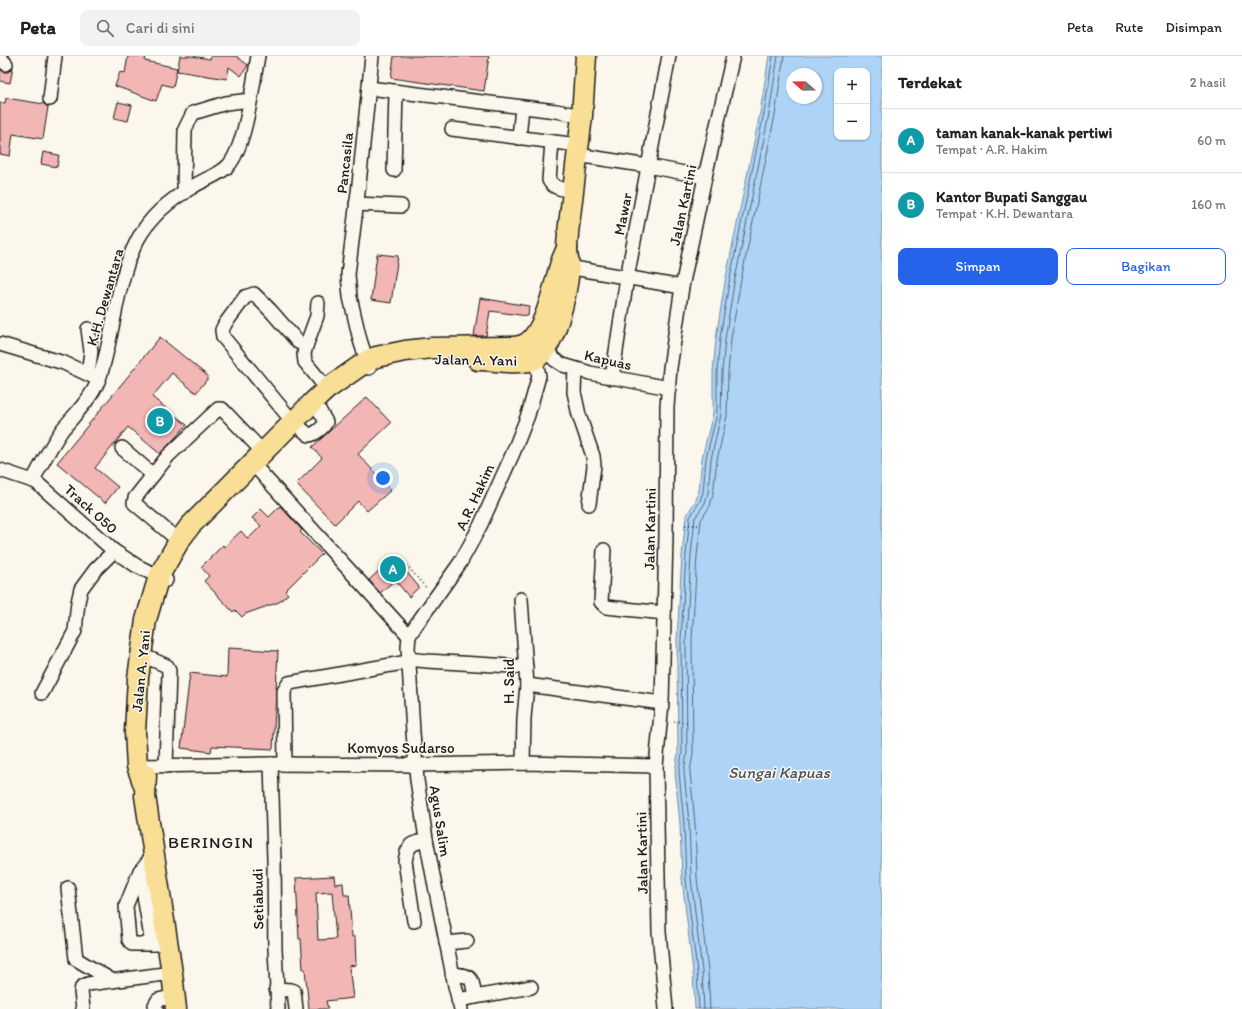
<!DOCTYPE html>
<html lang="id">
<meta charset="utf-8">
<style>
:root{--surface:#fff;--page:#f2f2f2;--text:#222;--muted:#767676;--line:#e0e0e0;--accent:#2563eb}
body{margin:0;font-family:Itim,sans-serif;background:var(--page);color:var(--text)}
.controls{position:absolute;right:12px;top:12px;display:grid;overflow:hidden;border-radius:8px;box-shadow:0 1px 3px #0004}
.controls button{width:36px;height:36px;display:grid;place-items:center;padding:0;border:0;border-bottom:1px solid var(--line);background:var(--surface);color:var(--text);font:20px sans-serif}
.compass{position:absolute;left:786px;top:12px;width:36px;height:36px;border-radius:50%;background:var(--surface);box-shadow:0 1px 3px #0004;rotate:290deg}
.you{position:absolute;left:383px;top:422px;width:14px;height:14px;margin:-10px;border:3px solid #fff;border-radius:50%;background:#1a73e8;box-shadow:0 0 0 6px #1a73e833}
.badge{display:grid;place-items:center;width:26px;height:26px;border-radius:50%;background:var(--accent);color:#fff;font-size:13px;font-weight:700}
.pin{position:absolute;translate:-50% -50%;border:2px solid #fff;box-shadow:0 1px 4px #0006}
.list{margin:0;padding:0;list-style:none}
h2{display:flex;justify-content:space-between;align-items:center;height:52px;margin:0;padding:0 16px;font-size:17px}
h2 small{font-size:13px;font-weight:400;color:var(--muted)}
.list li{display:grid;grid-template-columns:26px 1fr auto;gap:12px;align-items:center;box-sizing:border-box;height:64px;padding:0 16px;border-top:1px solid var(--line)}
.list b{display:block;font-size:15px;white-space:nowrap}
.list p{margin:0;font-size:13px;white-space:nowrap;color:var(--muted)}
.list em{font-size:13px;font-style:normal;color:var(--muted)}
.actions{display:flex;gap:8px;padding:12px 16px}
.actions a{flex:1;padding:9px 0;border:1px solid var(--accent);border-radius:8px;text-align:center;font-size:14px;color:var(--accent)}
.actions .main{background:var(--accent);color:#fff}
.icon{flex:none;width:22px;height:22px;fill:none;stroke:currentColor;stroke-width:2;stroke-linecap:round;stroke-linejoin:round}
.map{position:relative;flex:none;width:882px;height:953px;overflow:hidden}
header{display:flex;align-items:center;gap:24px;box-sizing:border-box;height:56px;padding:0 20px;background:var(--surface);border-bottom:1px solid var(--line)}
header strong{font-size:19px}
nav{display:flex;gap:22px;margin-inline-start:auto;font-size:14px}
.search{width:280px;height:36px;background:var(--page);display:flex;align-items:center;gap:10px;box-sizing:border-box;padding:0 14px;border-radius:8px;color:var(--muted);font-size:15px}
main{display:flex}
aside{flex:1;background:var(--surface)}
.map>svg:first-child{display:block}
.water{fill:#add4f7;stroke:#738a9f;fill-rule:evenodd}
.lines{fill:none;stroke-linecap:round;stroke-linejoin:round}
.shore{stroke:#566674;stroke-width:1}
.building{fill:#f2b6b5;stroke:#1c1c1c;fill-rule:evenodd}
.minor-casing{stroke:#1c1c1c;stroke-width:16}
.highway-casing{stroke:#1c1c1c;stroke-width:23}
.path{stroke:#1c1c1c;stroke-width:1.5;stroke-dasharray:1 3;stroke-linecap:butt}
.minor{stroke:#fbf7ec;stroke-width:13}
.highway{stroke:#f9df96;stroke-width:20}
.labels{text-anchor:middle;stroke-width:3;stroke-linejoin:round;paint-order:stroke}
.street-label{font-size:15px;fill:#1c1c1c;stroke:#fbf7ec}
.water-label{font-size:16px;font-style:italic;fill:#48535e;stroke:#fbf7ec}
.quarter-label{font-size:17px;letter-spacing:1px;fill:#1c1c1c;stroke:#fbf7ec}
</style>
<header>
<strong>Peta</strong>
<div class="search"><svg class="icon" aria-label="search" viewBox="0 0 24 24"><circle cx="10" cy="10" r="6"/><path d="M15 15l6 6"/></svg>Cari di sini</div>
<nav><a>Peta</a><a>Rute</a><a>Disimpan</a></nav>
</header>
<main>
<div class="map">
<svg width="882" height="953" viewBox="0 0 882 953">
<rect width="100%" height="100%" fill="#fbf7ec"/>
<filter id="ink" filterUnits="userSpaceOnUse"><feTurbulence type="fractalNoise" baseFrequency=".025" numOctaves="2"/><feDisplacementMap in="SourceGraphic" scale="8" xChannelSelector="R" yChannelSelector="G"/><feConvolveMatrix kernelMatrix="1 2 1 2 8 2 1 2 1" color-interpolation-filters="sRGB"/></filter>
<g filter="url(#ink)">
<path class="water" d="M769 0H882V953H695L693 916 682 823 680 768 675 716 678 697 677 583 682 499 686 460 696 444 699 434 702 402 713 357V316L716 282 725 226 760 57ZM837 15H867V81H837ZM792 18H816V42H792Z"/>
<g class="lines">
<g class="shore">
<path d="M699 953 697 916 686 823 684 768 679 716 682 697 681 583 686 499 690 461 700 445 703 436 706 402 717 358V316L720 282 729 227 764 57 773 0"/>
<path d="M704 953 702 915 691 822 689 767 684 716 687 697 686 584 691 499 695 462 705 447 708 437 711 403 721 359 722 316 725 283 734 228 769 58 778 0"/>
<path d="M710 953 708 915 697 822 695 767 690 716 693 697 692 584 697 500 701 464 710 450 713 438 717 404 727 360 728 316 731 283 740 229 775 59 784 0"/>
</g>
</g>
<g class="building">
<path d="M128 0H146L145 5 177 12 173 31 162 28 156 45 115 30 120 16 125 17Z"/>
<path d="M180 0H191L210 3 211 0H236L248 9 241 20 229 11 227 23 177 15Z"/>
<path d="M394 0H489L484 35 391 22Z"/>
<path d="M13 11 10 27 0 25V13L4 16H8Z"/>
<path d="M6 42 44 48 48 51 43 83 13 78 10 100 0 98V47H5Z"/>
<path d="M118 46 132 49 128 65 114 62Z"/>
<path d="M43 96 59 99 57 111 41 108Z"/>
<path d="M377 198 398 200 391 247 371 244Z"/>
<path d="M480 242 529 250 528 260 490 255 486 280H474Z"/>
<path d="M160 281 209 321 196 337 172 317 152 341 187 369 160 398 128 371 95 412 118 431 105 447 57 407Z"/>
<path d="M367 341 391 367 358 398 391 434 367 455 358 445 335 468 296 428 322 402 312 391Z"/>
<path d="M280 450 302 474 300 476 322 498 285 535 288 538 279 546 245 558 242 561 235 554 233 556 204 525 209 520 201 511 223 489 224 491 241 475 248 483 261 470 252 462 261 453 269 461Z"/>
<path d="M394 501 419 531 409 541 395 524 380 537 369 524Z"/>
<path d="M228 592 278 595 273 693 212 690 211 696 181 692 190 617 227 621Z"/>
<path d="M334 820 335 828 343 827 344 839H349L352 881H355L356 909 349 910 353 942 326 945 328 953H309L305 913H303L301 883H299L296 822ZM332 836 336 883 318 884 316 837Z"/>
</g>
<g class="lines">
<defs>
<g id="minor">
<path d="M0 2 6 8"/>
<path d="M369 32 556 55 582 60"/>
<path d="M50 43 55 0"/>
<path d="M452 73 578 89"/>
<path d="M519 82 522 51"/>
<path d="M552 86 549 124C553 133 564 133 573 135"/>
<path d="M577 99 648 110 705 121"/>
<path d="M394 114 396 36"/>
<path d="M184 137 185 73 193 57 226 47 250 44"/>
<path d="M356 148 401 150"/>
<path d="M562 210 682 231"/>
<path d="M88 273 91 295 88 318"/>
<path d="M0 288 64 307 98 323"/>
<path d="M540 288 555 304 563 309 590 317 669 332"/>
<path d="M306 290 317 260 318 247"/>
<path d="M369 312 360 284 350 241 348 218 359 128 372 0"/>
<path d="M575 313 574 336 579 359 593 400 594 410 589 448"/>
<path d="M612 322 627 222 669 0"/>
<path d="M314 345 326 366C324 371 314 379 309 379L293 366 223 281 222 274 225 268 245 241 254 238 271 255 298 286 306 290 304 298 305 306 327 333"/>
<path d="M122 392 153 419"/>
<path d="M252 407 409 580"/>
<path d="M0 414 36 426 114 495 137 510 166 524"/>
<path d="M33 424C42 407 51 390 62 374 75 358 91 343 99 323 115 277 115 226 138 183 151 159 171 143 194 130 205 123 219 119 228 110 246 90 253 27 258 0"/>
<path d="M179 485 134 447 135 442 168 400 218 353H222L225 356 263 396"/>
<path d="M604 494 601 546 606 551 664 557"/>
<path d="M521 543 527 629 524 662 523 707"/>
<path d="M151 603 167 610 169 615 166 710"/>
<path d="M408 603 427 605 526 611"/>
<path d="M527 629 662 647"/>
<path d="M42 637 75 575 78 546 81 533 95 514 114 495"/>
<path d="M271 708 274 804 275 893 278 953"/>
<path d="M285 708 284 635 289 627 408 606"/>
<path d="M137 710 271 708 415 709 523 707 656 710"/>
<path d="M154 798 140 815 126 850 129 884 132 888H167"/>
<path d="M140 815 152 888"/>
<path d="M68 832 76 903 113 925"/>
<path d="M414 865 405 805 407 796 411 789 426 783"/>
<path d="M446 887 467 885"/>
<path d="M452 918C474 920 471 921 475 941"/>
<path d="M276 933 291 934 294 935 296 953"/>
<path d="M458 944 531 931"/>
<path d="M83 953 81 935 82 931 88 928 172 917"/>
<path d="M156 953 155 949 158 944 175 940"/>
<path d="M461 953 455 930 435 830 426 783 417 724 413 676 408 591 409 580 416 569 460 507 471 487 481 468 513 397 528 359 539 320 537 310 531 297"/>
<path d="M666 953 659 876 656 710 662 647 666 479 667 351 670 312 682 231 705 121 733 0"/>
</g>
<g id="highway">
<path d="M478 304C495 304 516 309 533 304 555 296 567 235 569 213 569 206 567 199 567 192 567 187 568 182 568 177L582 60 586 0"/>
<path d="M146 719 145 740 172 917 176 953"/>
<path d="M145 732 137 710 135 676 138 622 146 564 159 520 179 485 190 470 314 345 327 333 367 305 376 301 405 295 432 292 509 291C516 291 522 290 527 287 546 274 553 231 560 210 561 204 565 198 567 192"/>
</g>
</defs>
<use href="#minor" class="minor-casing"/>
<use href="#highway" class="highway-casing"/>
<g class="path">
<path d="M685 469H699"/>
<path d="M404 506 427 533"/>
<path d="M674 665 687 666"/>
</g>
<use href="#minor" class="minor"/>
<use href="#highway" class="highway"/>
</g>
</g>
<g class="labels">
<g class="street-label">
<text transform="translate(345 107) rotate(-84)" y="5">Pancasila</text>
<text transform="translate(683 149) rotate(-78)" y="5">Jalan Kartini</text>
<text transform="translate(623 158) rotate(-79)" y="5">Mawar</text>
<text transform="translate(105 241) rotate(-74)" y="5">K.H. Dewantara</text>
<text transform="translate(476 304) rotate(1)" y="5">Jalan A. Yani</text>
<text transform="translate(608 304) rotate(13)" y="5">Kapuas</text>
<text transform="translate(475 441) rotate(-65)" y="5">A.R. Hakim</text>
<text transform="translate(91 453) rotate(42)" y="5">Track 050</text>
<text transform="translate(650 473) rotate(-89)" y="5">Jalan Kartini</text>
<text transform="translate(141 615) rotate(-84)" y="5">Jalan A. Yani</text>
<text transform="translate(509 625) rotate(-90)" y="5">H. Said</text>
<text x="401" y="697">Komyos Sudarso</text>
<text transform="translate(440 765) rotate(81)" y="5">Agus Salim</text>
<text transform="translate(642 797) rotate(-91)" y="5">Jalan Kartini</text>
<text transform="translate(258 843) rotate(-91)" y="5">Setiabudi</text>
</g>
<g class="water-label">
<text x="779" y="722">Sungai Kapuas</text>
</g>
<g class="quarter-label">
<text x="211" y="792">BERINGIN</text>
</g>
</g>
</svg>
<div class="controls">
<button>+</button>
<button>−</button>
</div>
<svg class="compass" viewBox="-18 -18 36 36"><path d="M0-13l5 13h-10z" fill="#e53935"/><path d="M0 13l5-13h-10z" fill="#767676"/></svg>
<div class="you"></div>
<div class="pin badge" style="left:393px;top:513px;background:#0f9aa8">A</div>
<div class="pin badge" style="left:160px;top:365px;background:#0f9aa8">B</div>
</div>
<aside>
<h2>Terdekat<small>2 hasil</small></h2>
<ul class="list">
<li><span class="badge" style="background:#0f9aa8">A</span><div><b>taman kanak-kanak pertiwi</b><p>Tempat · A.R. Hakim</p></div><em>60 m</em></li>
<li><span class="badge" style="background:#0f9aa8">B</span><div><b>Kantor Bupati Sanggau</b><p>Tempat · K.H. Dewantara</p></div><em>160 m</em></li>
</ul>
<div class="actions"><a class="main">Simpan</a><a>Bagikan</a></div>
</aside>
</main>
